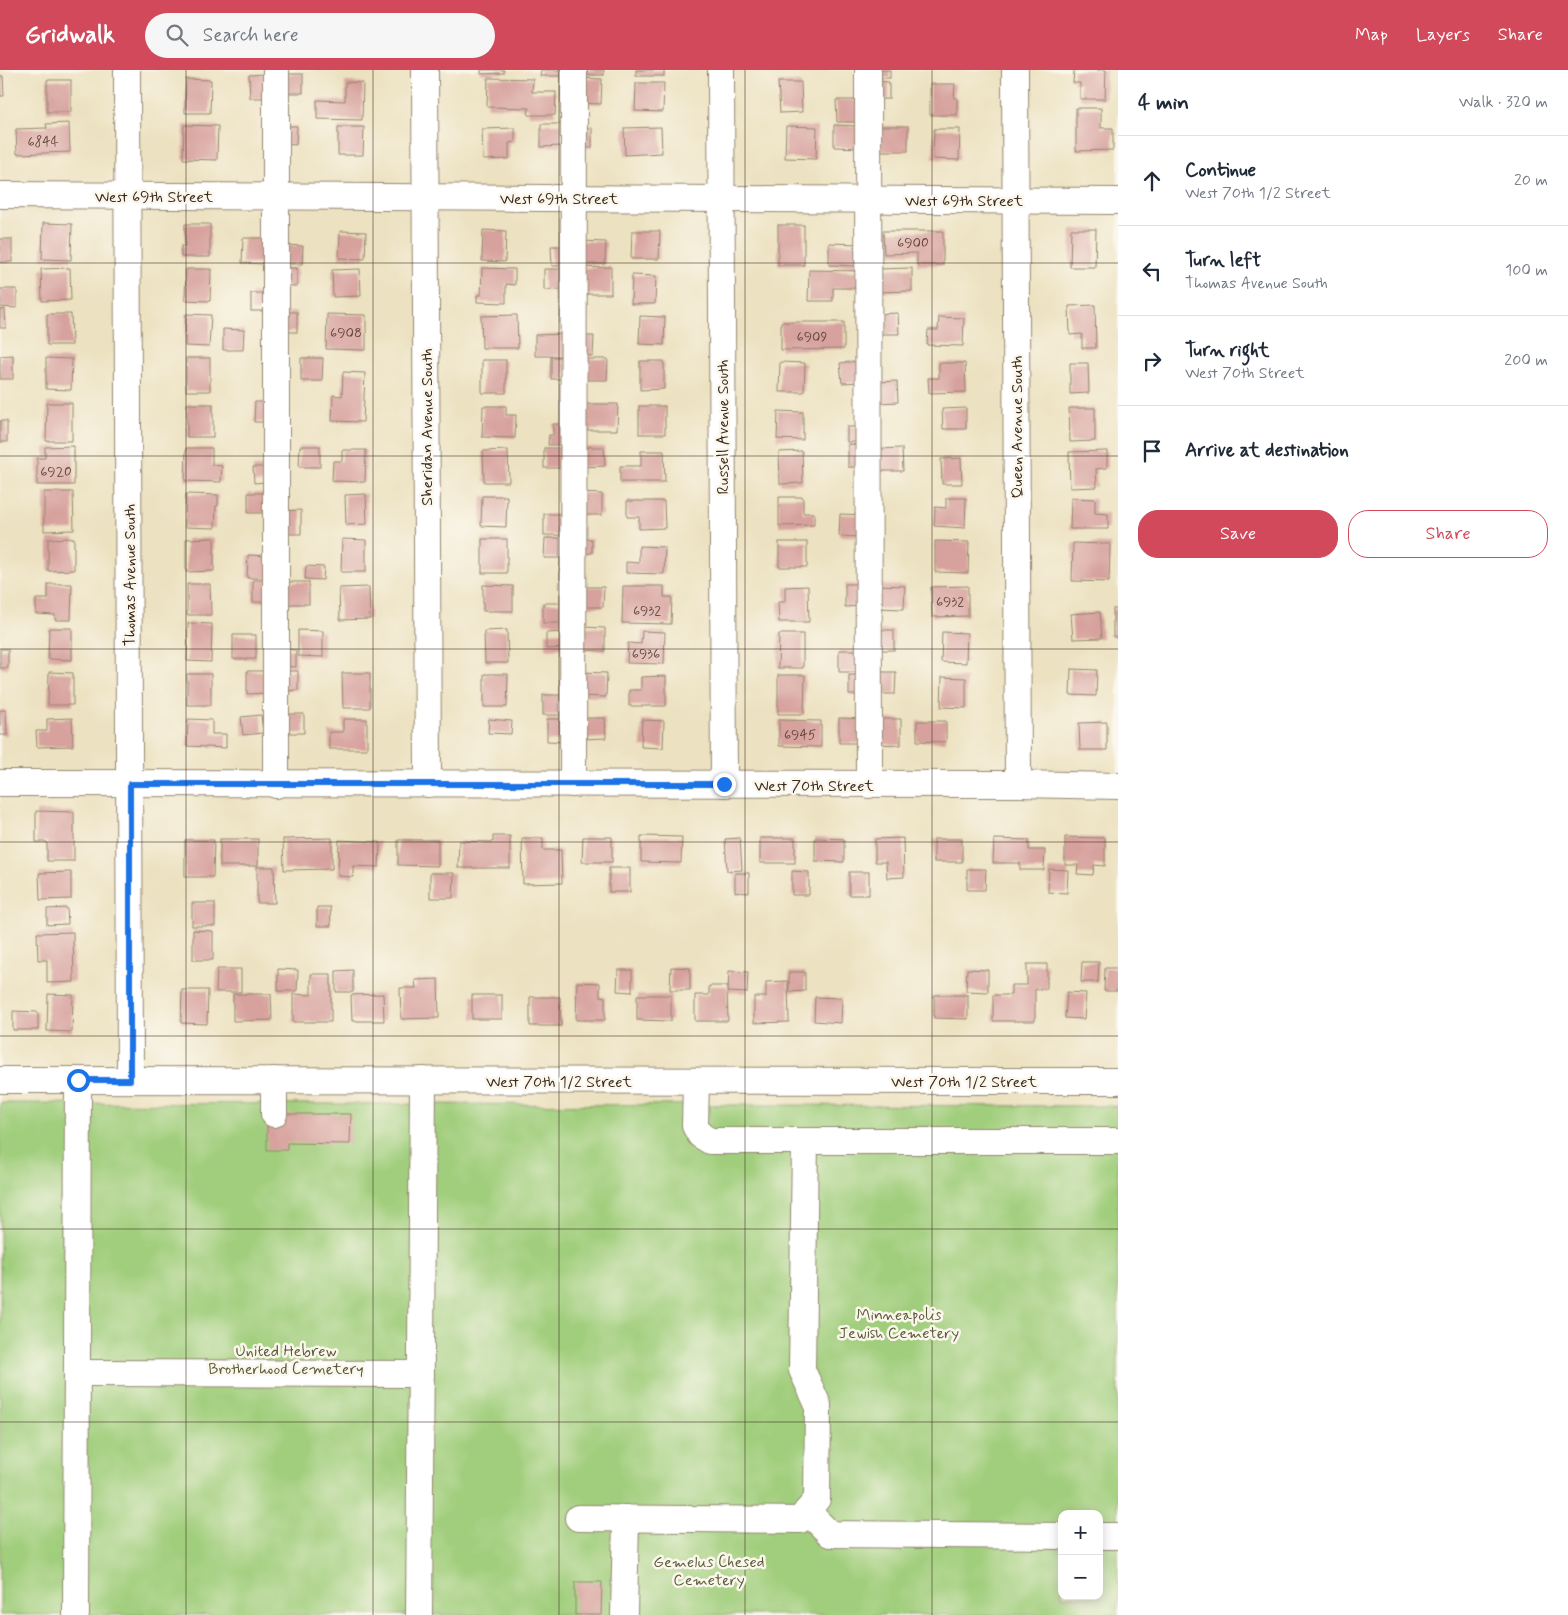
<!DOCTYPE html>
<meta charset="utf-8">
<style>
:root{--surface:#fff;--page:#f6f6f7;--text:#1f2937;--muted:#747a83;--line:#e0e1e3;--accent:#d1495b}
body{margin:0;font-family:Mynerve,sans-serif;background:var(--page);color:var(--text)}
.controls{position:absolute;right:15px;bottom:15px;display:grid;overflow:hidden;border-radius:10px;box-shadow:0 2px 12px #0003}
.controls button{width:45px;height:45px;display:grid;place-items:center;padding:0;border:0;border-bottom:1px solid var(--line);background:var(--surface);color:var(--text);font:25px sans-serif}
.stop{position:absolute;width:15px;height:15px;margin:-11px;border:4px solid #1a73e8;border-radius:50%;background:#fff}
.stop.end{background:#1a73e8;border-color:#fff;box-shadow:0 1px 5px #0008}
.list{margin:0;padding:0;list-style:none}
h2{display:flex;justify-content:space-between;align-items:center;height:65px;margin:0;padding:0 20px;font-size:21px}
h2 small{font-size:16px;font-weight:400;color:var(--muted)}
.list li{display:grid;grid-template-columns:32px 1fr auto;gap:15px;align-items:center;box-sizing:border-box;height:90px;padding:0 20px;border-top:1px solid var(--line)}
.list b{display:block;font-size:19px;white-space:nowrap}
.list p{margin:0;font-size:16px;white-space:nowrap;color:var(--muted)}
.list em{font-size:16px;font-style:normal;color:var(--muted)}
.actions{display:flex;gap:10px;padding:15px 20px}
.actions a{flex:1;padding:11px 0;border:1px solid var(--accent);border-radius:20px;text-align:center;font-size:18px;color:var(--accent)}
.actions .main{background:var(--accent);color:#fff}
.icon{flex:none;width:28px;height:28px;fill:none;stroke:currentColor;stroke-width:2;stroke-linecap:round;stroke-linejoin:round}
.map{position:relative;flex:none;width:1118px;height:1545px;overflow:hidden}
header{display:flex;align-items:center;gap:30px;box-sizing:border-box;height:70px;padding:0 25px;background:var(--accent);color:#fff}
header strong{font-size:24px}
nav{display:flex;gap:28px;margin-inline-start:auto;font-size:18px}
.search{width:350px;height:45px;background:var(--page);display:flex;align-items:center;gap:12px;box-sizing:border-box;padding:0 18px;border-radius:28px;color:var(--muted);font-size:19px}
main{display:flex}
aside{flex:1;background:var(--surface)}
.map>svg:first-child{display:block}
.green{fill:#a0ce7c;stroke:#6e7c4d;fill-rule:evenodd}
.building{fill:#d7a19d}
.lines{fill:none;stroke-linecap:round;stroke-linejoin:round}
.minor-casing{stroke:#94866f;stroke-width:28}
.minor{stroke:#fff;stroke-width:26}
.route{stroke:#1a73e8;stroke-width:6}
.grid{fill:none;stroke:#3b2a1e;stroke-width:1;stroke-opacity:0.55}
.labels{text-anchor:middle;stroke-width:5;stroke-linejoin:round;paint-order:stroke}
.number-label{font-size:14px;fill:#62483e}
.street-label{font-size:16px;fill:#3b2a1e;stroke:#fbf7ec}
.park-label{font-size:16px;fill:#595b3a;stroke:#fbf7ec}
</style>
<header>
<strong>Gridwalk</strong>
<div class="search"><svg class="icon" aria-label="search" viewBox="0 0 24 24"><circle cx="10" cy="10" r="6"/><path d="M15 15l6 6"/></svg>Search here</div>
<nav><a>Map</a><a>Layers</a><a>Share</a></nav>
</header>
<main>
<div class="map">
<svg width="1118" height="1545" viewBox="0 0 1118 1545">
<rect width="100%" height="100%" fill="#fbf7ec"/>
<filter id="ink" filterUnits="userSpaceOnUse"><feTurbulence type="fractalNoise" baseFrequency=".02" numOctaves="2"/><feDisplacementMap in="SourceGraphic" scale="10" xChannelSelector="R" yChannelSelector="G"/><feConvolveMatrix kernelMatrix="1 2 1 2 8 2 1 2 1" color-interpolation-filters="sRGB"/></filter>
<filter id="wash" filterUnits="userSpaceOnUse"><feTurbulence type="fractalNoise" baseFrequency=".0096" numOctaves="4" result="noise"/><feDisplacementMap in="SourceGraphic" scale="20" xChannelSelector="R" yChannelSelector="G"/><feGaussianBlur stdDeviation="1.12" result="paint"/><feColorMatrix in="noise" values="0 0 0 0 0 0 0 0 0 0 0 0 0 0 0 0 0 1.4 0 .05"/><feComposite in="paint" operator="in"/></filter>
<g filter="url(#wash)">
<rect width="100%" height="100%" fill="#ece1c0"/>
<path class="green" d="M0 1033 1118 1036V1545H0ZM1062 1444H1099V1526H1062Z"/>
<g id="blocks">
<g class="building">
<path d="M481 0H504V3L481 4Z"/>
<path d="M541 0H564V6H540Z"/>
<rect x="581" y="0" width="23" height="5"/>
<rect x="636" y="0" width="28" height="6"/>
<rect x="875" y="0" width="15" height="8"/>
<path d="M1074 0H1106L1105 29H1080V13H1073Z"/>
<path d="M264 4 265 28H250L249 5Z"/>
<rect x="283" y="4" width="20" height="19"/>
<path d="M0 6H3L4 26H0Z"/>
<path d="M488 8 533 9 532 22H556L555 45H528L529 38 487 37Z"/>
<path d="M580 8 602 9 601 34 579 33Z"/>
<path d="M186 9 211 10 210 43H185Z"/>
<rect x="47" y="10" width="24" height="32"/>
<path d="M875 11 889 12V29H875Z"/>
<path d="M345 12 363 13 362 50 317 49V30L345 31Z"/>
<path d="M778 12H801L802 42 780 43Z"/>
<path d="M636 13H664L663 42 635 41Z"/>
<path d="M930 14H955L954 28H957V45H930Z"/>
<path d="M836 30H861V52H837Z"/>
<path d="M1076 38H1101V58H1113V80L1076 81Z"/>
<path d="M69 53 70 82 17 84 16 59 47 58 46 54Z"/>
<path d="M541 54H561V76L541 77Z"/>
<path d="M184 55 218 56 217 90 183 89Z"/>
<path d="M834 55 861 56V78L834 77Z"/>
<path d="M282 56H297L296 75 281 74Z"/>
<path d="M786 56 817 57 816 89 785 88Z"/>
<rect x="875" y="56" width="33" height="25"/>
<path d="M338 57H364L363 85H338Z"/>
<path d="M661 57 662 83 625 85 624 58Z"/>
<path d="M515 58V72L509 73V89L483 90 482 59Z"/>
<path d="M578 58H592V78L578 77Z"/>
<path d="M934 59H960L959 90 933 89Z"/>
<path d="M43 153 72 154 71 190 42 189Z"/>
<path d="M185 154H210V187H181V176H185Z"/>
<rect x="778" y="155" width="26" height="40"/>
<path d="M1071 159H1096L1095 197H1070Z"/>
<path d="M483 160 506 161 505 192 482 191Z"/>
<path d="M340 161 366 162 365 189 339 188Z"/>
<path d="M632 161H660L659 189H631Z"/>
<path d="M883 161H943V195H917V183L884 184Z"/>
<path d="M243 168H266V194L242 193Z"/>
<rect x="0" y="169" width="12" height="23"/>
<path d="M580 171 606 172 605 194H580Z"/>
<path d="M829 173 861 174V196L829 195Z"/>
<path d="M283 175 303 176 302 194H282Z"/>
<path d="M551 176H562V196H552Z"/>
<path d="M611 197V224H579V198Z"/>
<path d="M70 198 71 230 42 231 41 199Z"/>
<rect x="284" y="198" width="13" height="18"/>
<path d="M482 198 515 199V215L506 214V233L477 232V225H481Z"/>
<path d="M912 198V221L877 222V199Z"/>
<path d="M186 199H211L210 231 185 230Z"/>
<path d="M360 199 361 226 333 227 332 200Z"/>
<path d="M544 199H564V219L544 220Z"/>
<path d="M809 200 863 201 862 218H833V231H808Z"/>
<path d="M632 205 656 206 655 234H631Z"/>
<path d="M0 219H17V238L0 237Z"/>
<rect x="251" y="223" width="13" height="18"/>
<path d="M1095 235 1096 278H1082V264L1070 265 1069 236Z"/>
<path d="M5 239 6 258H0V240Z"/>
<rect x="283" y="242" width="14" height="20"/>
<path d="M898 243 899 264H878L877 244Z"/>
<path d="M47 244H71L72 275H47Z"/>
<path d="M186 244 211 245 209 277 185 276Z"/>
<path d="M327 244 366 245V280L326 279Z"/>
<path d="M517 245 518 278H482L481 246Z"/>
<path d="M640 246 665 247 664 275 639 274Z"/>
<path d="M939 247 964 248 963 276 927 275 928 260H938Z"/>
<path d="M781 252H844V279L781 280Z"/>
<path d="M223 259 244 260 243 280H223Z"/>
<path d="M566 264 567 286H535V265Z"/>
<path d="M580 266H594L593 286H580Z"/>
<path d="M13 285V309H0V286Z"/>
<rect x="551" y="287" width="15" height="22"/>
<path d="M46 288 72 289 71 320 46 319Z"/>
<rect x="186" y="288" width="24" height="33"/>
<path d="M301 288H323L322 311H301Z"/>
<path d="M580 289H608L607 310H580Z"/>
<rect x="482" y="290" width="24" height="33"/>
<path d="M640 291H664V319L640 320Z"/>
<path d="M860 291 861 312 842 313 840 293Z"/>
<path d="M780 292 805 293 804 322H779Z"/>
<path d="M939 293H965L966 322 929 323 928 308H939Z"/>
<path d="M1070 293H1088L1089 323 1070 324Z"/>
<path d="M343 302 365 303 363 352 332 351 333 325 342 326Z"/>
<path d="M897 311 898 332 877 333V312Z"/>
<path d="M255 332H271V352H254Z"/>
<path d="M47 333H72V371H46Z"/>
<rect x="187" y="334" width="26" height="33"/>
<path d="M580 334H618L617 360H580Z"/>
<path d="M483 336H506V345H516L515 368 482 367Z"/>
<rect x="639" y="336" width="26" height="28"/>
<path d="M966 338V359H943L942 339Z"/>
<path d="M1069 338H1095V371L1070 372Z"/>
<path d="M778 341 803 342V370L777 369Z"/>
<rect x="0" y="351" width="7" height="21"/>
<path d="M553 354H566V375H548L549 365H553Z"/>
<rect x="847" y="357" width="12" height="15"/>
<path d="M848 374 861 375V397H848Z"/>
<path d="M74 376V415H37V388H45V377Z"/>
<path d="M300 376H320V397H299Z"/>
<path d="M579 377H604L605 396 580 397Z"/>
<path d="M186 378H212V395L222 396 221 412 185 411Z"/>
<rect x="544" y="378" width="21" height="20"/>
<path d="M902 378 903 401H879V379Z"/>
<path d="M342 380H366L365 412 332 411 333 391H342Z"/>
<path d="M508 380 509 412H484L483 381Z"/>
<path d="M641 381H664L665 412H620V396H641Z"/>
<path d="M802 381 803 413 780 414 779 382Z"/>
<path d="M1107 381V398L1096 399 1097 417 1070 418 1069 382Z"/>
<path d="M961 388 962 414H942L941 389Z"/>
<path d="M253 397H266V412L254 413Z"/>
<path d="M44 422H73L74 460 44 461Z"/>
<path d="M248 423H269L268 443H248Z"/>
<path d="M580 423 602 424V445H580Z"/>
<path d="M186 424 218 425V436H216L215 458 185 457Z"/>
<path d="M366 424 367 454 346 455 345 425Z"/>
<path d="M482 426H507L506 457 481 456Z"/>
<path d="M779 427H803V443H814V455L779 456Z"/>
<path d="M946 428H966L965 458 934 456 935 437 946 438Z"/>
<path d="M1071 428 1095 429V443L1108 444V459H1070Z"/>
<path d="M627 431H664L665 458 639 459V447H627Z"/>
<path d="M301 440V464H284L283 441Z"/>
<rect x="544" y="444" width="23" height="21"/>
<path d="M840 444 864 445 863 467 839 466Z"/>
<path d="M74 468V500L48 501V469Z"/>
<path d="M214 468V501L186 502V469Z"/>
<path d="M545 468H567L566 488H544Z"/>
<path d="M342 469 366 470V502H341Z"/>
<rect x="482" y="469" width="25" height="34"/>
<path d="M581 469H592V483L581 484Z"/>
<path d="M935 471 969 472 968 503 935 502Z"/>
<rect x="779" y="472" width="28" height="25"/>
<path d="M1073 473 1110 474 1109 512 1072 511Z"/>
<path d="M639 476 665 477 664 504 626 503V492L639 493Z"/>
<path d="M248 485 269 486V508H247Z"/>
<path d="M306 496 324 497 323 510 305 509Z"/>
<rect x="253" y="510" width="15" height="22"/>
<rect x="284" y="512" width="25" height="22"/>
<path d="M48 514H72L71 550H55V545L36 544V529H48Z"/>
<path d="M187 514H210L211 545H187Z"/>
<path d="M845 514H864V536L845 537Z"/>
<path d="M483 515 513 516V541H483Z"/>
<path d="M877 515 905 516 904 539 876 538Z"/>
<path d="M623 516H664V527H672L671 554 622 553Z"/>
<path d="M808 516 809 552H779L778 532H785V517Z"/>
<path d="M968 516V546L932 547 931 517Z"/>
<path d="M369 517 370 549 340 550 339 518Z"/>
<path d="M581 517H604L603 537H581Z"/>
<rect x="543" y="533" width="24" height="20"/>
<rect x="1113" y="539" width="5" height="28"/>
<path d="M1100 542 1102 568 1073 569 1071 544Z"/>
<path d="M188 553 212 554 211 592 187 591Z"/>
<path d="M581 557 605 558V581L581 580Z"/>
<path d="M49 558H72V590L48 589Z"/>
<path d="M298 560 323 561V587L298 586Z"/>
<path d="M507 560 508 593H485L484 561Z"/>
<rect x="879" y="560" width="15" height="20"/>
<path d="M642 561 665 562 664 594 627 593 628 573 641 574Z"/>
<path d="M565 562 566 578 546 579V563Z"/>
<path d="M942 562 967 563 966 593 941 592Z"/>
<path d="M779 564H803V598H778Z"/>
<rect x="233" y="565" width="23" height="24"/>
<rect x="0" y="579" width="8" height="19"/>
<path d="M284 579 296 580V597L284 596Z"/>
<path d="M839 580H863L862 602H839Z"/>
<path d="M1071 599 1097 600 1096 626 1070 625Z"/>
<path d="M247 601H266V623L247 624Z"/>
<path d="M284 601H298V620L284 621Z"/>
<path d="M49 602 73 603V635H48Z"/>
<path d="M581 602 607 603 606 627 581 626Z"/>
<path d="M880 602H896L895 624H880Z"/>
<path d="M342 603H370V638H343Z"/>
<rect x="187" y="604" width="24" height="31"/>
<path d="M484 604H508L507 637H484Z"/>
<path d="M778 605H805L804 644H778Z"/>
<path d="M849 605H864L863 625H849Z"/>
<path d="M666 606V636H629V620H641V607Z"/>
<path d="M942 607 966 608V638L941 637Z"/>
<rect x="543" y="625" width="23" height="20"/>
<path d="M0 640H6L7 665H0Z"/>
<path d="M284 644H304V663H283Z"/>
<path d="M261 645 263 663 243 665 241 647Z"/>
<path d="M72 648 73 676 37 677 36 661H47V649Z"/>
<path d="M582 648H605L606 668 583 669Z"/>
<path d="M839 648 863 649V673H839Z"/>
<path d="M188 649 212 650V664H226V678L187 676Z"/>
<path d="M343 649H367V679H329V662H343Z"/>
<path d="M489 649 512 651 511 664 488 663Z"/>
<path d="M547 649H567V672L547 671Z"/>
<path d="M878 649H901V675L877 674Z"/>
<path d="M642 650 664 651 663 678 641 677Z"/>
<path d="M779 650 821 651V677L779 676Z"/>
<path d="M917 651H946V672L917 671Z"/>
<path d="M1107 652V680H1080L1079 653Z"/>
<path d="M36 741 74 742V791H47V772H36Z"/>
<path d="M493 766H510V798H458L459 771 493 772Z"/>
<path d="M641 766 682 767 681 793 641 792Z"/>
<path d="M583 767H612V792H582Z"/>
<path d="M1065 767 1105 768V796L1094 795 1093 805 1077 804 1078 795H1065Z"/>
<path d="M332 768V799L284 800 283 769Z"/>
<path d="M522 768H543V780H561L562 813 523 814Z"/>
<path d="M740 768 742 800 727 801 725 769Z"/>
<rect x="760" y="768" width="35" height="25"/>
<path d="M815 768 844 769V792L815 791Z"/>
<path d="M903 768 904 807 887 808 886 792H875V769Z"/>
<rect x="220" y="769" width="38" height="27"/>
<rect x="934" y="769" width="28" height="23"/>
<path d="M994 769 1029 770V780H1045L1044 800H1020V793H993Z"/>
<path d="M185 770H214L213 807H185Z"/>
<path d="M339 770 380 772 379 797 353 796V807L338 806Z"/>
<path d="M398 770H438V796L398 795Z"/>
<path d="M257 797H274L275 833H257Z"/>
<rect x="609" y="798" width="21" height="24"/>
<path d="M967 799H986L985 820H967Z"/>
<path d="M1049 799 1068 800 1067 823 1048 822Z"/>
<path d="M792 801 809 802V825H792Z"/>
<path d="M71 802V829L40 830 39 803Z"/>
<rect x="849" y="802" width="20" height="23"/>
<path d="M430 803H454L453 828H430Z"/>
<path d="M735 803H749V823L735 822Z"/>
<rect x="192" y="833" width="23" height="23"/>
<path d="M317 837H330L331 856H317Z"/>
<path d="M67 838 68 854 47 855V839Z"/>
<path d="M193 860 213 861V890H193Z"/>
<path d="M73 862 74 912 47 913V890H38L37 863Z"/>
<path d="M1082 892H1099L1098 912H1081Z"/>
<path d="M1027 894H1047V919H1035V951H993V925H1011V915H1027Z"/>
<path d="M671 897 690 898V920H670Z"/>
<path d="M1105 898H1118V921H1104Z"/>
<path d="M217 899H241V922H216Z"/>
<path d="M278 899 298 900 297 921H278Z"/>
<path d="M967 899 988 900V922L966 921Z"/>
<path d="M353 900V922H336V901Z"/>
<path d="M618 900H632V922L617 921Z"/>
<path d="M729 901 748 902 747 923 728 922Z"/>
<path d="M789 902H805V921L789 922Z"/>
<path d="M311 904H331V952H293V924L311 925Z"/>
<path d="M438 909 439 948 401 949 400 918H416L415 910Z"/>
<path d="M788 911 789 952 754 953V927H766V912Z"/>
<path d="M577 912 600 913V926L605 927V950H576Z"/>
<path d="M709 916H727L728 951H695V925H709Z"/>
<path d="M182 920H208L207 954 181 953Z"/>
<path d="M1067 922 1086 923 1084 949 1065 948Z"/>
<path d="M48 924 73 925 72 962 47 961Z"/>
<path d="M233 924H271L272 950 233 951Z"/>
<path d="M383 924 384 951H352L351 925Z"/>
<rect x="472" y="925" width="30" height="24"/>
<path d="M637 925H671V951L637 950Z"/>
<path d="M934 925H968V949L934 948Z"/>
<path d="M530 927H560L561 956H530Z"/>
<path d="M815 927 842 928 841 953 814 951Z"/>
<path d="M13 941 38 942V960H13Z"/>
<path d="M267 1044H351L350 1074 287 1073V1080H267Z"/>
<path d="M575 1512H602L601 1545H575Z"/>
</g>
</g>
</g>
<g filter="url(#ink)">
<use href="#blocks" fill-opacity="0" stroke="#94866f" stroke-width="1"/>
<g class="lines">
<defs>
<g id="minor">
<path d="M127 0 130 1010"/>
<path d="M276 0V715"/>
<path d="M425 0 428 714"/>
<path d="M721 0 724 714"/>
<path d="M868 0 869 715"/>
<path d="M1015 0 1018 714"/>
<path d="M0 125 1118 131"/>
<path d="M0 713 1018 714 1118 716"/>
<path d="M573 714 574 0"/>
<path d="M0 1010 1118 1011"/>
<path d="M274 1010V1044"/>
<path d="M696 1011 695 1056 700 1065 710 1071H1118"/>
<path d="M77 1303 421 1304"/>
<path d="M807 1441 830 1464 1062 1466"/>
<path d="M578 1448 800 1450 817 1429 818 1335 802 1300 805 1071"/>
<path d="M1099 1466H1118"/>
<path d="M76 1545 78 1010"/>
<path d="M419 1545 423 1010"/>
<path d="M624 1545 626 1448"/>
</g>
</defs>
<use href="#minor" class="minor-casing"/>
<use href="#minor" class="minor"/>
</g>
</g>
<g class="lines" filter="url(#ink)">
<path class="route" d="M78 1010H130V714H724"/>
</g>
<path class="grid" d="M186 0V1545M373 0V1545M559 0V1545M745 0V1545M932 0V1545M0 193H1118M0 386H1118M0 579H1118M0 772H1118M0 966H1118M0 1159H1118M0 1352H1118"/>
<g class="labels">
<g class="number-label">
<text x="43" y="76">6844</text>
<text x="913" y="177">6900</text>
<text x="346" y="267">6908</text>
<text x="812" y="271">6909</text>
<text x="56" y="406">6920</text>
<text x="950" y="536">6932</text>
<text x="647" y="545">6932</text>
<text x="646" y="588">6936</text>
<text x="800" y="669">6945</text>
</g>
<g class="street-label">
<text x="154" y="132">West 69th Street</text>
<text x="559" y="134">West 69th Street</text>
<text x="964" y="136">West 69th Street</text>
<text transform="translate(426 357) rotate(-90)" y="6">Sheridan Avenue South</text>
<text transform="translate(722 357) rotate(-90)" y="6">Russell Avenue South</text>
<text transform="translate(1016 357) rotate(-90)" y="6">Queen Avenue South</text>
<text transform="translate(129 505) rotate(-90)" y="6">Thomas Avenue South</text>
<text x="814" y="721">West 70th Street</text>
<text x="559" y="1017">West 70th 1/2 Street</text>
<text x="964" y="1017">West 70th 1/2 Street</text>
</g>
<g class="park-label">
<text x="899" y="1250">Minneapolis<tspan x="899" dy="18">Jewish Cemetery</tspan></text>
<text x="286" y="1286">United Hebrew<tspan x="286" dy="18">Brotherhood Cemetery</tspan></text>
<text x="709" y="1497">Gemelus Chesed<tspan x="709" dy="18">Cemetery</tspan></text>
</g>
</g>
</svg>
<div class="controls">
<button>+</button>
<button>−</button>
</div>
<div class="stop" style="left:78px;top:1010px"></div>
<div class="stop end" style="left:724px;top:714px"></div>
</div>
<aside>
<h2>4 min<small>Walk · 320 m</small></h2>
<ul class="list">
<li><svg class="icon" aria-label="ahead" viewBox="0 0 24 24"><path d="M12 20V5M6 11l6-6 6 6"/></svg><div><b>Continue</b><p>West 70th 1/2 Street</p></div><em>20 m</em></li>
<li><svg class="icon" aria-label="left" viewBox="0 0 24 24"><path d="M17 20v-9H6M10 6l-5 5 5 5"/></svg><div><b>Turn left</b><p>Thomas Avenue South</p></div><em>100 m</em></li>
<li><svg class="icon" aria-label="right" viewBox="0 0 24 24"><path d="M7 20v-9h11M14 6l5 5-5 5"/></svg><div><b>Turn right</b><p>West 70th Street</p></div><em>200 m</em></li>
<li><svg class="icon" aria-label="arrive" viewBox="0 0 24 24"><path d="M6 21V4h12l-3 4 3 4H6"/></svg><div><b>Arrive at destination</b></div></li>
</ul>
<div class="actions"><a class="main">Save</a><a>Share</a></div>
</aside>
</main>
